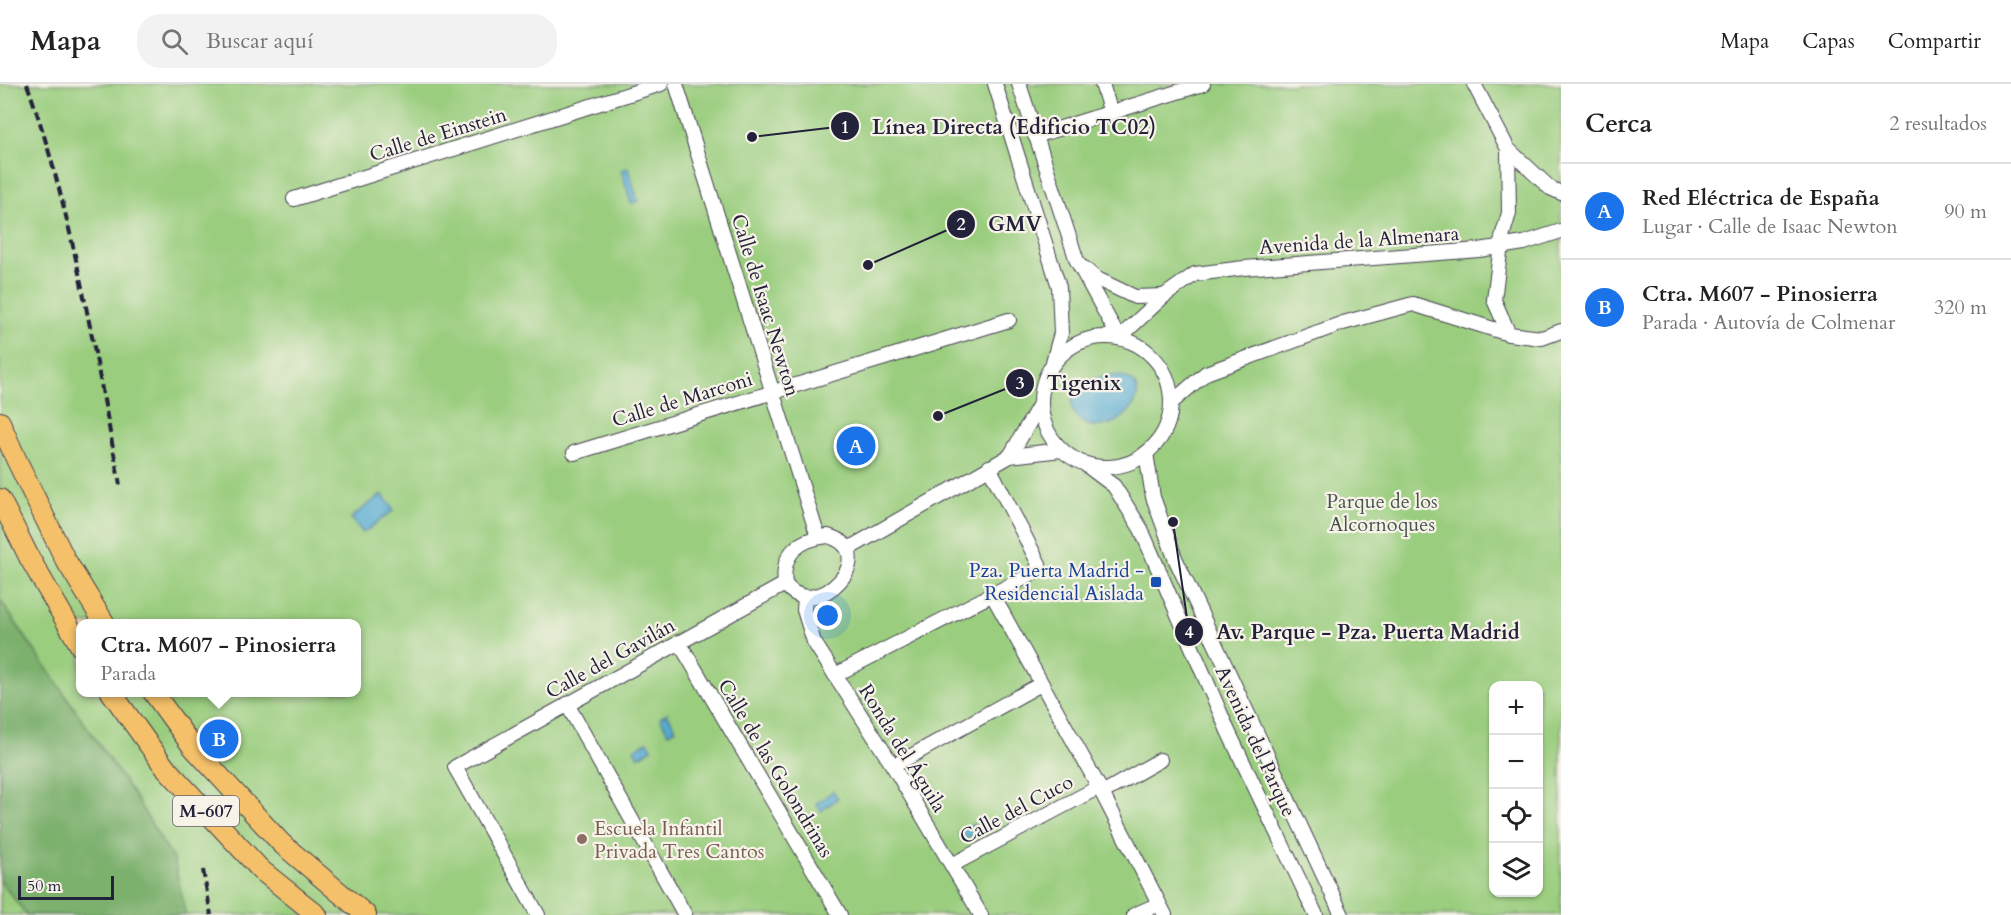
<!DOCTYPE html>
<html lang="es">
<meta charset="utf-8">
<style>
:root{--surface:#fff;--page:#f2f2f2;--text:#222;--muted:#767676;--line:#e0e0e0;--accent:#1a73e8}
body{margin:0;font-family:Cardo,serif;background:var(--page);color:var(--text)}
.controls{position:absolute;right:18px;bottom:18px;display:grid;overflow:hidden;border-radius:12px;box-shadow:0 2px 4px #0004}
.controls button{width:54px;height:54px;display:grid;place-items:center;padding:0;border:0;border-bottom:2px solid var(--line);background:var(--surface);color:var(--text);font:30px sans-serif}
.scale{position:absolute;left:18px;bottom:15px;width:96px;box-sizing:border-box;padding-left:6px;border:3px solid #22223b;border-top:0;font-size:16px;line-height:21px;white-space:nowrap;color:#22223b;-webkit-text-stroke:4px #f7f3e8;paint-order:stroke}
.you{position:absolute;left:828px;top:532px;width:21px;height:21px;margin:-15px;border:4px solid #fff;border-radius:50%;background:#1a73e8;box-shadow:0 0 0 9px #1a73e833}
.badge{display:grid;place-items:center;width:39px;height:39px;border-radius:50%;background:var(--accent);color:#fff;font-size:20px;font-weight:700}
.pin{position:absolute;translate:-50% -50%;border:3px solid #fff;box-shadow:0 2px 6px #0006}
.popup{position:absolute;left:76px;top:535px;width:285px;height:78px;box-sizing:border-box;display:grid;place-content:center;border-radius:12px;background:var(--surface);filter:drop-shadow(0 2px 4px #0005);font-size:20px;white-space:nowrap;color:var(--muted)}
.popup b{font-size:22px;color:var(--text)}
.popup::after{content:'';position:absolute;left:50%;top:100%;margin-left:-12px;border:12px solid transparent;border-top-color:var(--surface)}
.list{margin:0;padding:0;list-style:none}
h2{display:flex;justify-content:space-between;align-items:center;height:78px;margin:0;padding:0 24px;font-size:26px}
h2 small{font-size:20px;font-weight:400;color:var(--muted)}
.list li{display:grid;grid-template-columns:39px 1fr auto;gap:18px;align-items:center;box-sizing:border-box;height:96px;padding:0 24px;border-top:2px solid var(--line)}
.list b{display:block;font-size:22px;white-space:nowrap}
.list p{margin:0;font-size:20px;white-space:nowrap;color:var(--muted)}
.list em{font-size:20px;font-style:normal;color:var(--muted)}
.icon{flex:none;width:33px;height:33px;fill:none;stroke:currentColor;stroke-width:2;stroke-linecap:round;stroke-linejoin:round}
.map{position:relative;flex:none;width:1561px;height:831px;overflow:hidden}
header{display:flex;align-items:center;gap:36px;box-sizing:border-box;height:84px;padding:0 30px;background:var(--surface);border-bottom:2px solid var(--line)}
header strong{font-size:28px}
nav{display:flex;gap:33px;margin-inline-start:auto;font-size:21px}
.search{width:420px;height:54px;background:var(--page);display:flex;align-items:center;gap:15px;box-sizing:border-box;padding:0 21px;border-radius:24px;color:var(--muted);font-size:22px}
main{display:flex}
aside{flex:1;background:var(--surface)}
.map>svg:first-child{display:block}
.green{fill:#9acd7e;stroke:#5e785c;stroke-width:1.5;fill-rule:evenodd}
.forest{fill:#7bb06d;stroke:#4e6954;stroke-width:1.5}
.water{fill:#55abd2;stroke:#3c6686;stroke-width:1.5}
.lines{fill:none;stroke-linecap:round;stroke-linejoin:round}
.minor-casing{stroke:#413e4e;stroke-width:16}
.highway-casing{stroke:#413e4e;stroke-width:22}
.minor{stroke:#fff;stroke-width:14}
.highway{stroke:#f4c16a;stroke-width:20}
.rail{stroke:#22223b;stroke-width:4;stroke-dasharray:9 4.5;stroke-linecap:butt}
.transit-dot{fill:#1a4fb4;stroke:#f7f3e8;stroke-width:2}
.education-dot{fill:#8d6e63;stroke:#f7f3e8;stroke-width:2}
.labels{text-anchor:middle;stroke-width:4.5;stroke-linejoin:round;paint-order:stroke}
.shield{fill:#f7f3e8;stroke:#62616f;stroke-width:1.5}
.shield-label{font-size:18px;font-weight:bold;fill:#22223b}
.street-label{font-size:20px;fill:#22223b;stroke:#f7f3e8}
.park-label{font-size:20px;fill:#46554f;stroke:#f7f3e8}
.transit-label{font-size:20px;fill:#164399;stroke:#f7f3e8;text-anchor:end}
.education-label{font-size:20px;fill:#785e54;stroke:#f7f3e8;text-anchor:start}
.leader{fill:none;stroke:#22223b;stroke-width:2}
.callout-dot{fill:#22223b;stroke:#f7f3e8;stroke-width:2}
.mark-label{font-size:18px;text-anchor:middle;font-weight:bold;fill:#fff}
.callout-label{font-size:21px;text-anchor:middle;font-weight:bold;fill:#22223b;stroke:#f7f3e8;stroke-width:4.5;stroke-linejoin:round;paint-order:stroke}
</style>
<header>
<strong>Mapa</strong>
<div class="search"><svg class="icon" aria-label="search" viewBox="0 0 24 24"><circle cx="10" cy="10" r="6"/><path d="M15 15l6 6"/></svg>Buscar aquí</div>
<nav><a>Mapa</a><a>Capas</a><a>Compartir</a></nav>
</header>
<main>
<div class="map">
<svg width="1561" height="831" viewBox="0 0 1561 831">
<rect width="100%" height="100%" fill="#f7f3e8"/>
<filter id="ink" filterUnits="userSpaceOnUse"><feTurbulence type="fractalNoise" baseFrequency=".0167" numOctaves="2"/><feDisplacementMap in="SourceGraphic" scale="12" xChannelSelector="R" yChannelSelector="G"/><feConvolveMatrix kernelMatrix="1 2 1 2 8 2 1 2 1" color-interpolation-filters="sRGB"/></filter>
<filter id="wash" filterUnits="userSpaceOnUse"><feTurbulence type="fractalNoise" baseFrequency=".008" numOctaves="4" result="noise"/><feDisplacementMap in="SourceGraphic" scale="24" xChannelSelector="R" yChannelSelector="G"/><feGaussianBlur stdDeviation="1.35" result="paint"/><feColorMatrix in="noise" values="0 0 0 0 0 0 0 0 0 0 0 0 0 0 0 0 0 1.4 0 .05"/><feComposite in="paint" operator="in"/></filter>
<g filter="url(#wash)">
<rect width="100%" height="100%" fill="#f2dcbd"/>
<path class="green" d="M0 0H1561V831H0ZM81 540H357V608H81ZM1494 602H1538V808H1494Z"/>
<path class="forest" d="M0 516 133 710 174 777 186 831H27L0 797Z"/>
<g class="water">
<path d="M628 84 638 117 631 119 621 86Z"/>
<path d="M1112 291C1169 295 1117 359 1082 338 1077 334 1073 329 1072 323 1070 301 1095 293 1112 291Z"/>
<path d="M382 410 394 426 363 449 351 434Z"/>
<path d="M667 629 676 645 668 649 660 633Z"/>
<path d="M648 657 652 665 638 673 634 665Z"/>
<path d="M833 707 838 714 821 727 816 720Z"/>
<path d="M973 740 976 743 977 749 962 757 958 749Z"/>
</g>
</g>
<g filter="url(#ink)">
<g class="lines">
<defs>
<g id="minor">
<path d="M676 0 818 453"/>
<path d="M995 0 1059 203 1061 249 1053 278"/>
<path d="M1019 0 1077 177 1119 254"/>
<path d="M1102 0 1111 29"/>
<path d="M1474 0 1508 65 1550 104 1561 109"/>
<path d="M1035 52 1203 0"/>
<path d="M1508 65 1509 129 1502 153 1494 216 1509 250"/>
<path d="M294 115 661 0"/>
<path d="M1084 184 1095 194 1135 213 1164 212"/>
<circle cx="1106" cy="318" r="65"/>
<path d="M1119 254 1164 212 1195 190 1244 184 1479 166 1524 159 1561 147"/>
<path d="M1171 319 1206 289 1343 239 1413 220 1509 250 1542 254 1561 247"/>
<path d="M574 369 1009 236"/>
<path d="M1146 369 1153 413 1175 474 1342 831"/>
<path d="M1010 372 1040 320"/>
<path d="M1086 381 1114 402 1141 445 1228 647 1316 831"/>
<path d="M828 452C885 468 815 542 785 500 781 469 799 455 828 452Z"/>
<path d="M848 465 1010 372 1061 366"/>
<path d="M992 510 1099 703 1165 831"/>
<path d="M805 513 804 526 814 558 893 682 981 831"/>
<path d="M679 558 840 831"/>
<path d="M835 591 1036 488 1039 480 989 383"/>
<path d="M567 620 685 831"/>
<path d="M893 682 1041 600"/>
<path d="M1102 709 1160 676"/>
<path d="M952 781 1099 703"/>
<path d="M538 831 455 683 785 500"/>
<path d="M1134 831 1159 820"/>
</g>
<g id="highway">
<path d="M0 338 16 375 65 475 105 540"/>
<path d="M0 415 30 475 81 563"/>
<path d="M111 608 164 682 261 786 317 831"/>
<path d="M153 608 192 662 281 759 366 831"/>
</g>
</defs>
<use href="#minor" class="minor-casing"/>
<use href="#highway" class="highway-casing"/>
<use href="#minor" class="minor"/>
<use href="#highway" class="highway"/>
<g class="rail">
<path d="M27 0C73 129 94 267 120 401"/>
<path d="M203 786 211 831"/>
</g>
</g>
</g>
<rect class="transit-dot" x="1150" y="492" width="12" height="12" rx="3"/>
<circle class="education-dot" cx="582" cy="755" r="6"/>
<g class="labels">
<rect class="shield" x="173" y="712" width="66" height="30" rx="4.5"/>
<g class="shield-label">
<text x="206" y="733">M-607</text>
</g>
<g class="street-label">
<text transform="translate(438 50) rotate(-17)" y="7">Calle de Einstein</text>
<text transform="translate(1359 156) rotate(-4)" y="7">Avenida de la Almenara</text>
<text transform="translate(766 221) rotate(73)" y="7">Calle de Isaac Newton</text>
<text transform="translate(682 315) rotate(-17)" y="7">Calle de Marconi</text>
<text transform="translate(610 574) rotate(-29)" y="7">Calle del Gavilán</text>
<text transform="translate(1256 657) rotate(65)" y="7">Avenida del Parque</text>
<text transform="translate(903 664) rotate(58)" y="7">Ronda del Águila</text>
<text transform="translate(776 684) rotate(59)" y="7">Calle de las Golondrinas</text>
<text transform="translate(1016 725) rotate(-28)" y="7">Calle del Cuco</text>
</g>
<g class="park-label">
<text x="1382" y="424">Parque de los<tspan x="1382" dy="23">Alcornoques</tspan></text>
</g>
<g class="transit-label">
<text x="1144" y="493">Pza. Puerta Madrid -<tspan x="1144" dy="23">Residencial Aislada</tspan></text>
</g>
<g class="education-label">
<text x="594" y="751">Escuela Infantil<tspan x="594" dy="23">Privada Tres Cantos</tspan></text>
</g>
</g>
<path class="leader" d="M752 53L845 42M868 181L961 140M938 332L1020 299M1173 438L1189 548"/>
<g class="callout-dot">
<circle cx="752" cy="53" r="6"/>
<circle cx="868" cy="181" r="6"/>
<circle cx="938" cy="332" r="6"/>
<circle cx="1173" cy="438" r="6"/>
<circle cx="845" cy="42" r="15"/>
<circle cx="961" cy="140" r="15"/>
<circle cx="1020" cy="299" r="15"/>
<circle cx="1189" cy="548" r="15"/>
</g>
<g class="mark-label">
<text x="845" y="49">1</text>
<text x="961" y="146">2</text>
<text x="1020" y="305">3</text>
<text x="1189" y="554">4</text>
</g>
<g class="callout-label">
<text x="1014" y="50">Línea Directa (Edificio TC02)</text>
<text x="1015" y="147">GMV</text>
<text x="1084" y="306">Tigenix</text>
<text x="1368" y="555">Av. Parque - Pza. Puerta Madrid</text>
</g>
</svg>
<div class="controls">
<button>+</button>
<button>−</button>
<button><svg class="icon" aria-label="locate" viewBox="0 0 24 24"><circle cx="12" cy="12" r="6"/><path d="M12 2v4M12 18v4M2 12h4M18 12h4"/></svg></button>
<button><svg class="icon" aria-label="layers" viewBox="0 0 24 24"><path d="M12 4l9 5-9 5-9-5zM3 14l9 5 9-5"/></svg></button>
</div>
<div class="scale">50 m</div>
<div class="you"></div>
<div class="pin badge" style="left:856px;top:362px">A</div>
<div class="pin badge" style="left:219px;top:655px">B</div>
<div class="popup"><b>Ctra. M607 - Pinosierra</b>Parada</div>
</div>
<aside>
<h2>Cerca<small>2 resultados</small></h2>
<ul class="list">
<li><span class="badge">A</span><div><b>Red Eléctrica de España</b><p>Lugar · Calle de Isaac Newton</p></div><em>90 m</em></li>
<li><span class="badge">B</span><div><b>Ctra. M607 - Pinosierra</b><p>Parada · Autovía de Colmenar</p></div><em>320 m</em></li>
</ul>
</aside>
</main>
